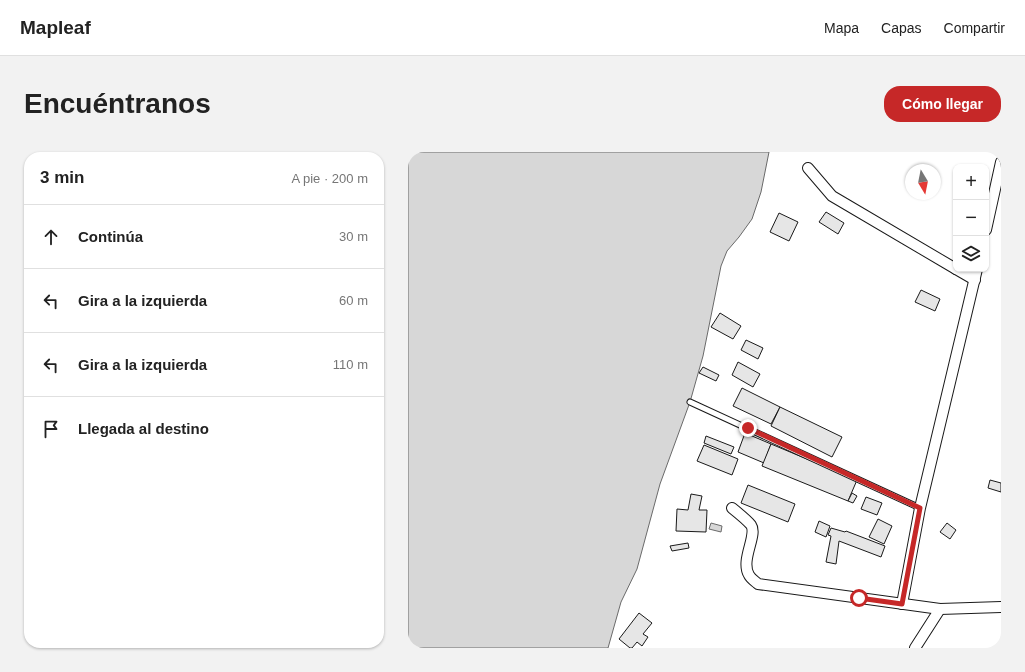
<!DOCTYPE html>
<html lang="es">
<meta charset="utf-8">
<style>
:root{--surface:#fff;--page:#f2f2f2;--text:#222;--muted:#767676;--line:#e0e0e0;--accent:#c62828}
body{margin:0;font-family:Arial,sans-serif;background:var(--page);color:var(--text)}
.controls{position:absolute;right:12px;top:12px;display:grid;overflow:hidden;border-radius:8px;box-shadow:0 1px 3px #0004}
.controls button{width:36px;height:36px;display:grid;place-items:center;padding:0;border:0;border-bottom:1px solid var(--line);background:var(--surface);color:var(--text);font:20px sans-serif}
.compass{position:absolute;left:497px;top:12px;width:36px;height:36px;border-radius:50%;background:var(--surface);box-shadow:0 1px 3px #0004;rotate:170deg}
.stop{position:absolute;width:12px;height:12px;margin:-9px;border:3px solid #c62828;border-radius:50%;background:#fff}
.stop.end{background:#c62828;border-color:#fff;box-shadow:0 1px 4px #0008}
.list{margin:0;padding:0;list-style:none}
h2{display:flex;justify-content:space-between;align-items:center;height:52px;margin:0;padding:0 16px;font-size:17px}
h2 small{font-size:13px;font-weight:400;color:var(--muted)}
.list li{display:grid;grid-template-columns:26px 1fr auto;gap:12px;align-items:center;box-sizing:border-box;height:64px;padding:0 16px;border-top:1px solid var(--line)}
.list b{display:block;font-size:15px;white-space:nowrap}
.list em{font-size:13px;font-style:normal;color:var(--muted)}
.icon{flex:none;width:22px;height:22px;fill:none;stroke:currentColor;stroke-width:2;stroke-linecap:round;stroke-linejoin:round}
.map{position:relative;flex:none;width:593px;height:496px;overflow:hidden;border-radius:16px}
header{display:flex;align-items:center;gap:24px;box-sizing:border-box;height:56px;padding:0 20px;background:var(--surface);border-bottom:1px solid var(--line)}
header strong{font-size:19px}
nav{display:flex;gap:22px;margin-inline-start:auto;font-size:14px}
.intro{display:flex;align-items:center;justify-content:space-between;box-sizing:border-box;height:96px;padding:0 24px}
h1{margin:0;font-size:28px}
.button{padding:10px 18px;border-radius:16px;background:var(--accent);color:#fff;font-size:14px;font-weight:700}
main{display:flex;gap:24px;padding:0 24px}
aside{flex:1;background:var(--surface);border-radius:16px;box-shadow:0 1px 3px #0004}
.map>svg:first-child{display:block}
.water{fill:#d7d7d7;stroke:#6a6a6a}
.building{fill:#e6e6e6;stroke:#1a1a1a}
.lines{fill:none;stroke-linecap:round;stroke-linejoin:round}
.service-casing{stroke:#1a1a1a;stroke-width:7}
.minor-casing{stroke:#1a1a1a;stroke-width:12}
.service{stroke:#fff;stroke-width:5}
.minor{stroke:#fff;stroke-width:10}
.route{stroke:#c62828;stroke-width:5}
</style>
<header>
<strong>Mapleaf</strong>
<nav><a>Mapa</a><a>Capas</a><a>Compartir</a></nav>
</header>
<div class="intro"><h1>Encuéntranos</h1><a class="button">Cómo llegar</a></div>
<main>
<aside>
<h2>3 min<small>A pie · 200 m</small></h2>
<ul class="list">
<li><svg class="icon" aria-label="ahead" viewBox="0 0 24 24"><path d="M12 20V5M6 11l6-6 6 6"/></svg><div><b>Continúa</b></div><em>30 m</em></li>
<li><svg class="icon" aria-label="left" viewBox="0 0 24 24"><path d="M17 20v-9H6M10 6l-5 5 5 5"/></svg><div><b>Gira a la izquierda</b></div><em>60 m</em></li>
<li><svg class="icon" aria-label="left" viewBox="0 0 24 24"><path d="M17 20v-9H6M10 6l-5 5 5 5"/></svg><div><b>Gira a la izquierda</b></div><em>110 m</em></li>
<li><svg class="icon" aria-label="arrive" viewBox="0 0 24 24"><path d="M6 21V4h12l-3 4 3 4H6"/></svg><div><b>Llegada al destino</b></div></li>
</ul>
</aside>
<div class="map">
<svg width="593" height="496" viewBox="0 0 593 496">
<rect width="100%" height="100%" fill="#fff"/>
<g class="water">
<path d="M0 0H361L353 40 344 67 331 85 319 99 313 114 295 204 282 250 252 332 229 417 213 450 200 496H0Z"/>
<path d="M303 371 314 374 313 380 301 377Z"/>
</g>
<g class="building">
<path d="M418 60 436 71 430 82 411 70Z"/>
<path d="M371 61 390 70 381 89 362 80Z"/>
<path d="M513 138 532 147 527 159 507 150Z"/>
<path d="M312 161 333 174 325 187 303 175Z"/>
<path d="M338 188 355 196 350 207 333 198Z"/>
<path d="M330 210 352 222 345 235 324 223Z"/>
<path d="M295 215 311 223 308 229 291 221Z"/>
<path d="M334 236 372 255 363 272 325 254Z"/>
<path d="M372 255 434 285 424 305 363 274Z"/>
<path d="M337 281 363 292 356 311 330 300Z"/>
<path d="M298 284 326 295 323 302 296 291Z"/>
<path d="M363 292 449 328 440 349 354 314Z"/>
<path d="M296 293 330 307 324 323 289 309Z"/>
<path d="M582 328 593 331V340L580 336Z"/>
<path d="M340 333 387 352 380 370 333 351Z"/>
<path d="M444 341 449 344 445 351 440 349Z"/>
<path d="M283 342 294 344 291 358H299L298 380 268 379 269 357 280 358Z"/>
<path d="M458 345 474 351 469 363 453 357Z"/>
<path d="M470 367 484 374 476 392 461 385Z"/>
<path d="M411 369 422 374 418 385 407 380Z"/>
<path d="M539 371 548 378 542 387 532 380Z"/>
<path d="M423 376 437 380 438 379 477 394 473 405 431 389 428 412 418 410 423 384 420 383Z"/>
<path d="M280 391 281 396 264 399 262 394Z"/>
<path d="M231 461 244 471 235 482 240 485 234 494 229 490 224 496H222L211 487Z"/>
</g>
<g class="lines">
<defs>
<path id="service" d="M282 250 512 356"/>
<g id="minor">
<path d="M400 16 424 44 548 117"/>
<path d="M578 78 593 10"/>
<path d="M548 117 567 128"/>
<path d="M324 356C329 360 339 368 343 373 350 383 332 408 341 423 343 427 347 429 350 432L532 457 593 455"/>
<path d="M494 452 512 356 569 117"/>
<path d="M507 496 532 457"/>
</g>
</defs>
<use href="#service" class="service-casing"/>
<use href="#minor" class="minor-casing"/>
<use href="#service" class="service"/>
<use href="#minor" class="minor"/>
</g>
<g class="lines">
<path class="route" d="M340 276 512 356 494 452 451 446"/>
</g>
</svg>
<div class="controls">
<button>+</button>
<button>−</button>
<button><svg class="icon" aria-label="layers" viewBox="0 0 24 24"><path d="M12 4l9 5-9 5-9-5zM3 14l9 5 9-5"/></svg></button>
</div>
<svg class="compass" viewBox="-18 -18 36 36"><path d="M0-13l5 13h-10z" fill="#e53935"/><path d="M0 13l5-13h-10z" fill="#767676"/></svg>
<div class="stop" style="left:451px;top:446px"></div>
<div class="stop end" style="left:340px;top:276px"></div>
</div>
</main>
